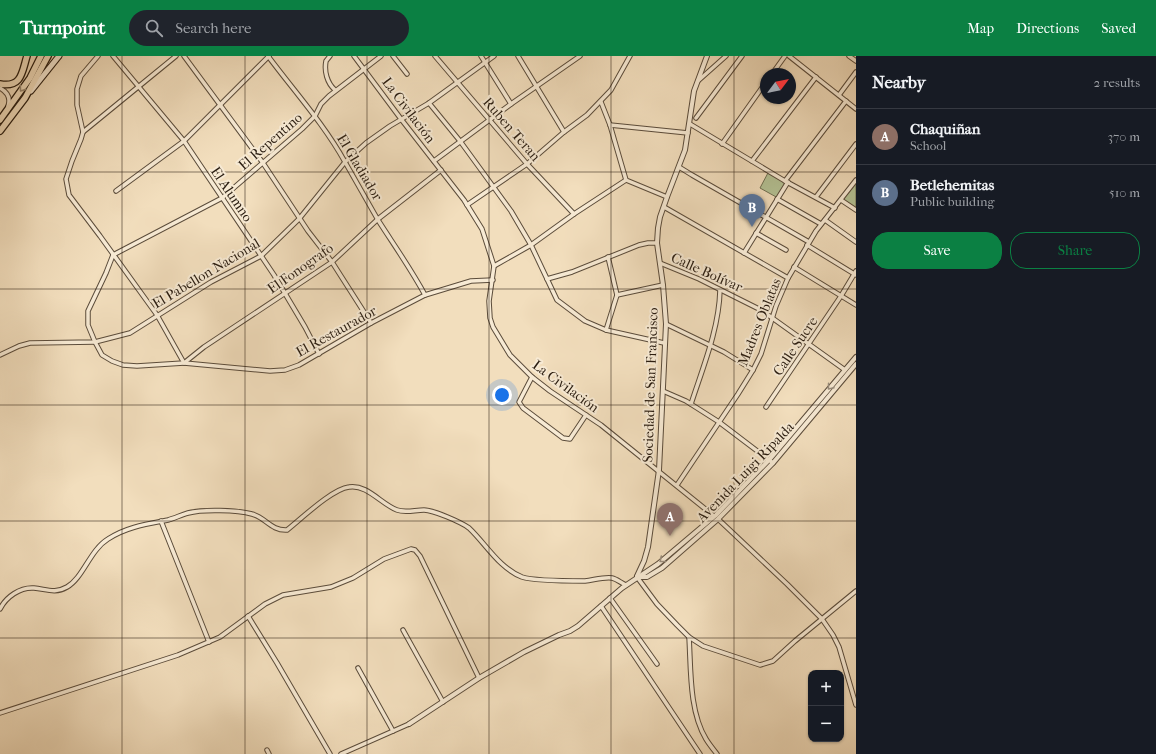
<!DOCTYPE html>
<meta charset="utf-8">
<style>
:root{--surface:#171b24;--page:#20242c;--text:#f1f3f6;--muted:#9ea1a6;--line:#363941;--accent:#0b8043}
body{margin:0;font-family:"IM FELL French Canon",serif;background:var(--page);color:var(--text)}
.controls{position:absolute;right:12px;bottom:12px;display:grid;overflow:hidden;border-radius:8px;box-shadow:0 1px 3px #0004}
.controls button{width:36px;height:36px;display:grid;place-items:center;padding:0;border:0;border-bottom:1px solid var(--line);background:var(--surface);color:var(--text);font:20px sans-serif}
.compass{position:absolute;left:760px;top:12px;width:36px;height:36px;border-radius:50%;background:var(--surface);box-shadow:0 1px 3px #0004;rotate:58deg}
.you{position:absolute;left:502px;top:339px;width:14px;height:14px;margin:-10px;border:3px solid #fff;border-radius:50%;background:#1a73e8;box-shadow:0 0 0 6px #1a73e833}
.badge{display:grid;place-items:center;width:26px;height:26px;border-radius:50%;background:var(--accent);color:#fff;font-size:13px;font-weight:700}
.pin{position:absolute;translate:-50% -33px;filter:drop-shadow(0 1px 2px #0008)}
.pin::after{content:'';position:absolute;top:21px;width:14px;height:12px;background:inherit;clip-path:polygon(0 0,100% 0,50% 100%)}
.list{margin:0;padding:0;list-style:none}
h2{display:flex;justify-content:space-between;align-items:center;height:52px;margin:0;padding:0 16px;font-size:17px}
h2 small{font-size:13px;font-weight:400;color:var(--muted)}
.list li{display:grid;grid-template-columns:26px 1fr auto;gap:12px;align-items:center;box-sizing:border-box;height:56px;padding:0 16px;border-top:1px solid var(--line)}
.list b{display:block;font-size:15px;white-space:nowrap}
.list p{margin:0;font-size:13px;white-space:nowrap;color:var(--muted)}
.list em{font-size:13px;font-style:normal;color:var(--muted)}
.actions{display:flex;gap:8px;padding:12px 16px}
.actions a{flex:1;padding:9px 0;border:1px solid var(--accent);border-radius:16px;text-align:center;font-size:14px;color:var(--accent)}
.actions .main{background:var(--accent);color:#fff}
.icon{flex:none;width:22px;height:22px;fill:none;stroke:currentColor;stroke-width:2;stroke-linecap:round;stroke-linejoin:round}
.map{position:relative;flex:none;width:856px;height:698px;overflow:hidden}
header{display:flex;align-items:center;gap:24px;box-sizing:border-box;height:56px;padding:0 20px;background:var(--accent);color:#fff}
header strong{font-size:19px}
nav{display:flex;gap:22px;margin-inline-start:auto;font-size:14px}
.search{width:280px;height:36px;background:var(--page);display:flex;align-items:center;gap:10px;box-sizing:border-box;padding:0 14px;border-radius:22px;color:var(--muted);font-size:15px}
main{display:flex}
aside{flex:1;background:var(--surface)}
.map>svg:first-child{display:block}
.green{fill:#b4c295;stroke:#6e6f52}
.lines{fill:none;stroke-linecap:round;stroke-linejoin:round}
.minor-casing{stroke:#5b4c3b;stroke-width:5.5}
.tertiary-casing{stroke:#5b4c3b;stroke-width:6}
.secondary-casing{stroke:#291c10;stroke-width:7}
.primary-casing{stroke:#291c10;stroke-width:8}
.minor{stroke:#f7ead4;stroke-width:3.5}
.tertiary{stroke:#f7ead4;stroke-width:4}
.secondary{stroke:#f7ead4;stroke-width:5}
.primary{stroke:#f2debd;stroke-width:5.5}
.oneway{stroke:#98876f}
.oneway2{stroke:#9a8d7c}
.grid{fill:none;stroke:#291c10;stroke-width:1;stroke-opacity:0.55}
.labels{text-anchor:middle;stroke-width:4;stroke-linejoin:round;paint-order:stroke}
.street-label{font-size:14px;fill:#291c10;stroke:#f7ead4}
</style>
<header>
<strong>Turnpoint</strong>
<div class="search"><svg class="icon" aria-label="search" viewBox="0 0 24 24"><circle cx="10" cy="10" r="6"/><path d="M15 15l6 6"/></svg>Search here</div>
<nav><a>Map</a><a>Directions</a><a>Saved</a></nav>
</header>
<main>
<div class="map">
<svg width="856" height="698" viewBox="0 0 856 698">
<rect width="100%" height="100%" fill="#f2debd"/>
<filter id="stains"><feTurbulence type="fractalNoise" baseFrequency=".005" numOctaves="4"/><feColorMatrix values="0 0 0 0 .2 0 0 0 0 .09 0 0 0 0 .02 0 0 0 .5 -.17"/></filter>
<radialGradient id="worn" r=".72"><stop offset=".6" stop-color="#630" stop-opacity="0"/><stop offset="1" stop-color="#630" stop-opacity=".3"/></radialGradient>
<g class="green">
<path d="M769 115 788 126 778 142 760 132Z"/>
<path d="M856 124V153L841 144Z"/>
</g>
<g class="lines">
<defs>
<g id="minor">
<path d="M98 0 81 20 77 33V49L83 76 81 83 72 105 66 123 69 139 100 180 157 259 184 307 270 315 285 314 299 309 371 267 425 239 471 225 493 224"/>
<path d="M113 0 184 85 274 219 305 271 319 298"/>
<path d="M184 0 263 107 308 175 332 206 371 267"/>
<path d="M268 0C294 35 324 68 345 106 356 125 367 145 378 164 394 189 411 213 425 239"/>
<path d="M330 0 326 5C324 15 327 27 335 34"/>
<path d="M354 0 401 63 464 144 482 173 494 210 489 245 490 262 493 271 510 299 532 321 550 335 601 369 714 460"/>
<path d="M393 0 407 18"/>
<path d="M435 0 527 108 574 158"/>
<path d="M481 0 511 48"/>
<path d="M518 0 564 76"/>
<path d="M789 0 856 53"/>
<path d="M849 0 856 5"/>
<path d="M772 18 785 0"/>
<path d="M699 24 726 0"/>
<path d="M0 32C7 36 11 42 8 50"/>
<path d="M839 39 856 16"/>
<path d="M601 46 610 69 626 124 667 141"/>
<path d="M429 47 460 85 511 155 531 189 557 244 585 265 606 274 664 287"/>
<path d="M696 62 742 0"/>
<path d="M690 68 785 125 835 152"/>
<path d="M610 69 688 77"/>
<path d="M83 76 176 0"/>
<path d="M722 88 766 26"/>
<path d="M434 105 511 48 580 0"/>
<path d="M752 105 816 21"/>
<path d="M679 111 692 119 809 186"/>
<path d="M785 125 846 45"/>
<path d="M116 135 184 85 269 0"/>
<path d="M816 141 856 88"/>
<path d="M777 143 821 168"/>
<path d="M841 144 856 154"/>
<path d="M467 149 527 108 564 76 587 59 611 34 630 0"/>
<path d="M664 151 788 222"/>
<path d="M825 164 856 186"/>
<path d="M756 177 786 194"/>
<path d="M807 189 856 219"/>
<path d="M744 197 788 126"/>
<path d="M113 199 106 217 88 255V269L95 286 102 299 112 305 123 309 137 310 184 307 204 291 332 206 378 163 441 114"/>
<path d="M113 199 222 142 302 73 315 60 321 48 329 40 381 0"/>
<path d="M660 207 699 223 761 254 845 314"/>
<path d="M494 210 531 189 574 158 626 124"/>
<path d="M794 211 856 249"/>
<path d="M547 223 572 216 639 189 648 187H657"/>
<path d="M617 239 663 229"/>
<path d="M666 268 724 296 753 314"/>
<path d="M606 274 617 239 608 201"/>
<path d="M0 299 19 290 30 287 95 286 130 277 211 226 261 200 299 163 345 106 366 87 390 70 429 47 494 0"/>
<path d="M532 321 519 346 523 352 563 382 570 383 586 359"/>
<path d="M663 335 686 345 719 366 773 407"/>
<path d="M691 348C703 311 719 273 720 234"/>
<path d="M766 351 841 240 856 215"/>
<path d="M677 429 738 338 753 314 761 298 776 250 788 222 816 175 856 124"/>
<path d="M718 463 787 528 822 563 833 579 839 591 856 649"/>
<path d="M161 465 209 586"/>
<path d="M637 521 657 548 677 569 689 581 703 590 760 609 773 605 795 585 856 535"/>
<path d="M610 542 657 608"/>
<path d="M601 550 700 698"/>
<path d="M0 553C6 541 20 531 34 532 46 533 55 538 67 531 83 522 90 494 108 483 126 471 147 468 168 464 175 462 181 459 188 457 203 453 237 454 252 458 265 461 271 475 287 474 301 463 332 433 349 431 367 428 381 448 397 454 405 457 415 454 424 454 433 454 461 466 469 472 486 488 499 512 522 521 534 525 570 525 585 525 594 524 603 521 612 522 617 523 621 527 626 529"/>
<path d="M248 560 277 607 330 698"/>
<path d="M403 574 443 646"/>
<path d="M689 581C691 613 689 655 706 683 709 688 713 693 717 698"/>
<path d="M358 612 393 675"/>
<path d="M0 657 178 599 220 581 265 548 283 539 331 531 353 522 384 503 411 493 415 494 420 500 479 622"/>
<path d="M267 694 269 698"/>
<path d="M341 698 409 668"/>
</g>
<g id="tertiary">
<path d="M637 520 644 505 648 491 659 414 666 268 663 229 657 187 658 172 660 161 667 141 685 94 694 35 707 0"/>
<path d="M637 521H647L662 512 718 463 773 407 856 308"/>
<path d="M409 668 479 622 524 596 559 579 570 575 578 570 622 532 658 508 716 459 770 403 856 301"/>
</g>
<path id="secondary" d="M31 35 59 0"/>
<g id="primary">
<path d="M0 28C22 32 22 16 27 0"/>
<path d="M0 64 30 22 41 0"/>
<path d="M0 75 25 42 48 0"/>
</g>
</defs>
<use href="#minor" class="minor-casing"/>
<use href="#tertiary" class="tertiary-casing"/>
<use href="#secondary" class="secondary-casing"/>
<use href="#primary" class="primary-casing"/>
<use href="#minor" class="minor"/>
<use href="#tertiary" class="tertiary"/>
<use href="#secondary" class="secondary"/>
<use href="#primary" class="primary"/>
</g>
<defs><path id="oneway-chevron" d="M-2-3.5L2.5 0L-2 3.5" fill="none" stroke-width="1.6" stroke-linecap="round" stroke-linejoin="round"/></defs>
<use class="oneway" href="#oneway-chevron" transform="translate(22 33) rotate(125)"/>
<g class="oneway2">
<use href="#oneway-chevron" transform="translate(830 331) rotate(130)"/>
<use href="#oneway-chevron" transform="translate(662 504) rotate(141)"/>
</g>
<path class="grid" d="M122 0V698M245 0V698M367 0V698M489 0V698M611 0V698M734 0V698M0 116H856M0 233H856M0 349H856M0 465H856M0 582H856"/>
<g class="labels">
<g class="street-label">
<text transform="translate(409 54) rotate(53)" y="5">La Civilación</text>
<text transform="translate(512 73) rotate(49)" y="5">Ruben Teran</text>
<text transform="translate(270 85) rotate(-41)" y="5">El Repentino</text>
<text transform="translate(360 111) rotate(59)" y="5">El Gladiador</text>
<text transform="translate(232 138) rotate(56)" y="5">El Alumno</text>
<text transform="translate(300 212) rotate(-35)" y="5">El Fonografo</text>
<text transform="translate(707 216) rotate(24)" y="5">Calle Bolívar</text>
<text transform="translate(206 217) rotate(-31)" y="5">El Pabellon Nacional</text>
<text transform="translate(759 266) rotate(-68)" y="5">Madres Oblatas</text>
<text transform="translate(336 275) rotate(-29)" y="5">El Restaurador</text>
<text transform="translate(795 290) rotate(-56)" y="5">Calle Sucre</text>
<text transform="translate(650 329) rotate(-88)" y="5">Sociedad de San Francisco</text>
<text transform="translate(566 330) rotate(36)" y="5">La Civilación</text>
<text transform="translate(745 416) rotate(-46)" y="5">Avenida Luigi Ripalda</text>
</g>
</g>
<rect width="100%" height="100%" filter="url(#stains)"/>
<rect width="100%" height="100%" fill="url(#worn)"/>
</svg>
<div class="controls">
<button>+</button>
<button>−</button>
</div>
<svg class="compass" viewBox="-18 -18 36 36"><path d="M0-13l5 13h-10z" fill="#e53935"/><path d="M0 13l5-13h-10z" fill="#9ea1a6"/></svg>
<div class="you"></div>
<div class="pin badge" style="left:670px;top:480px;background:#8d6e63">A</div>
<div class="pin badge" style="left:752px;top:171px;background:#5c6f8a">B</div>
</div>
<aside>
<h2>Nearby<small>2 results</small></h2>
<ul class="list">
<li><span class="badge" style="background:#8d6e63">A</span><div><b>Chaquiñan</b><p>School</p></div><em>370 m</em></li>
<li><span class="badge" style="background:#5c6f8a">B</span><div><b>Betlehemitas</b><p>Public building</p></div><em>510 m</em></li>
</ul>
<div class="actions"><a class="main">Save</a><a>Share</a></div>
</aside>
</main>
